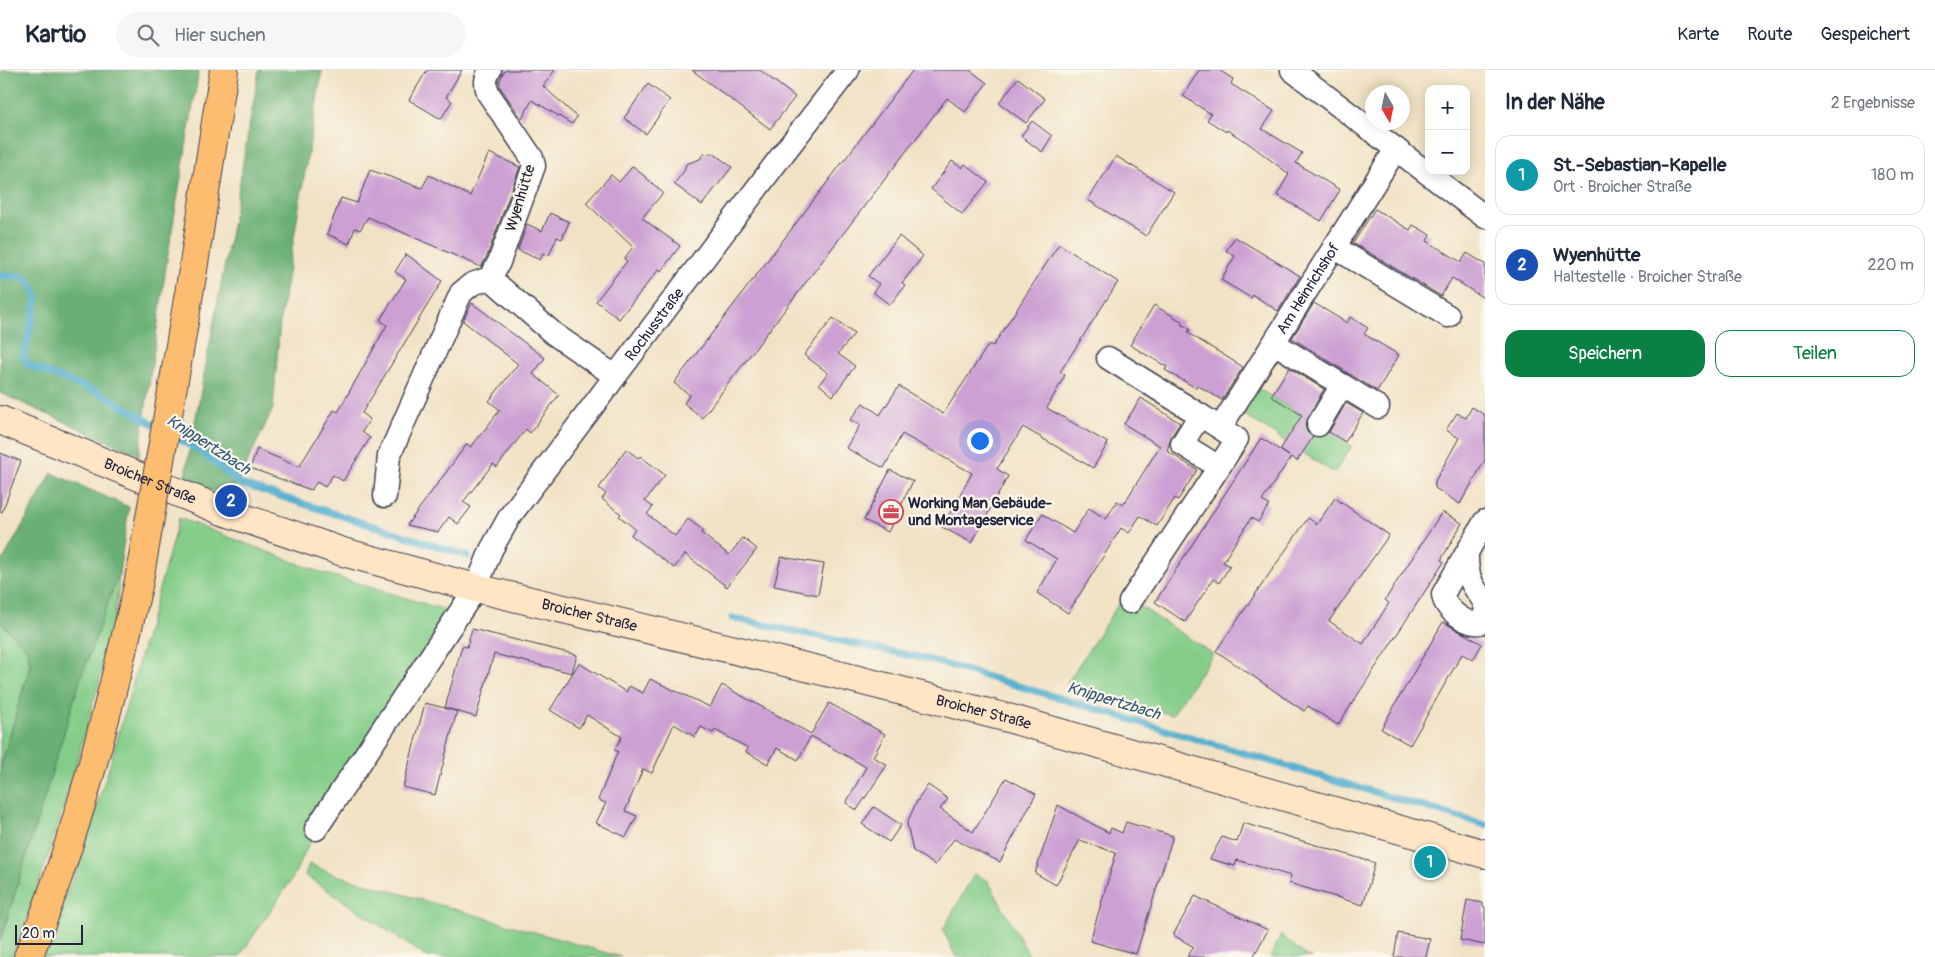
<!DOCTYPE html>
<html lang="de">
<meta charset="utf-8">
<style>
:root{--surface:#fff;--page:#f6f6f7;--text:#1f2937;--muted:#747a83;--line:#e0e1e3;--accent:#0b8043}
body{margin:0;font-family:Pangolin,sans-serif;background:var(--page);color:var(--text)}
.controls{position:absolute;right:15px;top:15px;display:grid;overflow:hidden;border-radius:10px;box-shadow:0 2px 12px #0003}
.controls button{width:45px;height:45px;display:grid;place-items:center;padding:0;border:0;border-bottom:1px solid var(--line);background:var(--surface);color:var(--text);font:25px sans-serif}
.compass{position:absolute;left:1365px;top:15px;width:45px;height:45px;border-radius:50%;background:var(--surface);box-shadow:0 2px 12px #0003;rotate:171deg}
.scale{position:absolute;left:15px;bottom:12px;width:68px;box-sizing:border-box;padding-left:5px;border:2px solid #22223b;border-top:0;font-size:14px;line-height:18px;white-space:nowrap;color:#22223b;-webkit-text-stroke:4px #fbf7ec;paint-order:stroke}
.you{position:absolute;left:979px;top:370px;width:18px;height:18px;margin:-12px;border:4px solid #fff;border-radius:50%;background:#1a73e8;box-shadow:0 0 0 8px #1a73e833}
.badge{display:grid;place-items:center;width:32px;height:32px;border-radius:50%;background:var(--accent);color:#fff;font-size:16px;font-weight:700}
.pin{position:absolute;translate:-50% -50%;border:2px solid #fff;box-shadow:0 1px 5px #0006}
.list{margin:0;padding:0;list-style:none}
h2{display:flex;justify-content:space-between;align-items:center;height:65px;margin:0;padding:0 20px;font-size:21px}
h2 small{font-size:16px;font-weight:400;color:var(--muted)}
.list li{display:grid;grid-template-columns:32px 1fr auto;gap:15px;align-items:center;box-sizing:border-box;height:80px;margin:0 10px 10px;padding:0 10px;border:1px solid var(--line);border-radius:15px}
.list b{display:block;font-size:19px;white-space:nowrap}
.list p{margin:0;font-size:16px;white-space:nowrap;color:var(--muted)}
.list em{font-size:16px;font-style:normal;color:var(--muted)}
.actions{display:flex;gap:10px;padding:15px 20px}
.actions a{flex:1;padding:11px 0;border:1px solid var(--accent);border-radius:15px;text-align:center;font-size:18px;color:var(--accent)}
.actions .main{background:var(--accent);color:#fff}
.icon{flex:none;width:28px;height:28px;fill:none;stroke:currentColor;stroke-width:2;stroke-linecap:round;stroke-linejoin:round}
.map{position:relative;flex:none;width:1485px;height:887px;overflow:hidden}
header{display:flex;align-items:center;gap:30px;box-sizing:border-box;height:70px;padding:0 25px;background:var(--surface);border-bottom:1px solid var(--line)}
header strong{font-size:24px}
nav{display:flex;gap:28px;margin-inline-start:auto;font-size:18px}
.search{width:350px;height:45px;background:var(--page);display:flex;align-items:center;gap:12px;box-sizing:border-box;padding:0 18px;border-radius:28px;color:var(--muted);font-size:19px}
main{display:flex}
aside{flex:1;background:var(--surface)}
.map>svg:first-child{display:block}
.green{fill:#84cd89;stroke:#537862}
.forest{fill:#6bb075;stroke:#466958}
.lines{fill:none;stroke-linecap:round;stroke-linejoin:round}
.stream{stroke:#4faccd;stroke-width:7}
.building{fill:#cca0d3}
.street-casing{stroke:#413f50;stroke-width:25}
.secondary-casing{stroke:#413f50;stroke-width:30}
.primary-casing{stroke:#413f50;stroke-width:30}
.street{stroke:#fff;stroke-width:22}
.secondary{stroke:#fee5c5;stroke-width:28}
.primary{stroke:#fcbd6f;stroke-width:28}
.primary-bridge-casing{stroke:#413f50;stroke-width:30;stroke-linecap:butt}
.primary-bridge{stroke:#fcbd6f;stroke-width:28}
.labels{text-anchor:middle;stroke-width:4.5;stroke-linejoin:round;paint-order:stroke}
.street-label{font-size:15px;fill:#22223b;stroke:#fbf7ec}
.poi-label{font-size:15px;font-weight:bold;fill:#22223b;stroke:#fbf7ec;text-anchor:start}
.water-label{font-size:16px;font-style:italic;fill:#345975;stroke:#fbf7ec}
</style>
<header>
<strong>Kartio</strong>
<div class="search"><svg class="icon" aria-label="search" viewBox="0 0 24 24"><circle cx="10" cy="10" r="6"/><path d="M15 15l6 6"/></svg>Hier suchen</div>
<nav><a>Karte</a><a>Route</a><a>Gespeichert</a></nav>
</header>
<main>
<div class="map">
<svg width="1485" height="887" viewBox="0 0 1485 887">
<rect width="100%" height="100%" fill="#fbf7ec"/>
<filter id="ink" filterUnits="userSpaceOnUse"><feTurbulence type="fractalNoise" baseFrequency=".02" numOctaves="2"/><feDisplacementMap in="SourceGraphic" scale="10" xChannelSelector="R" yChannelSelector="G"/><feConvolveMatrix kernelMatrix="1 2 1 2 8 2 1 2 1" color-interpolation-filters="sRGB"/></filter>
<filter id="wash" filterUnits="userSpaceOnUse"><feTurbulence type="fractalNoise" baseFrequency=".0096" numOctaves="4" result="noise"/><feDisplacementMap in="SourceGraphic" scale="20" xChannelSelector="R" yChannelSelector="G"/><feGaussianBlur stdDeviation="1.12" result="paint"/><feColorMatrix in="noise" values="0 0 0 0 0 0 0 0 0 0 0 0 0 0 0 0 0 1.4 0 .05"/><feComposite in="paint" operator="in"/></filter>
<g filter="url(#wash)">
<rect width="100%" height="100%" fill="#f1e2c5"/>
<g class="green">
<path d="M1259 319 1352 376 1334 403 1243 344Z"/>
<path d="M179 448 320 502 449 541 316 759 292 809 239 887H42L73 807 109 698Z"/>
<path d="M119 503C118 551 103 598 90 644 68 726 43 808 12 887H0V872L80 610Z"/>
<path d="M1123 527 1138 535 1213 584 1172 645 1067 613Z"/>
<path d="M0 551 28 581 30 595 0 700Z"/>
<path d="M309 794 336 805 621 887H427L305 805Z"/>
<path d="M974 804 988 811 1030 887H956L943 860Z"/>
<path d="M1281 865 1306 886 1311 887H1270Z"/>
</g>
<g class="forest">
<path d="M3 0H199L167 190 139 385 0 323V4Z"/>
<path d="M259 0H322L280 251 273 339 230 428 184 410 232 156Z"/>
<path d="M52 403 129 437 119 503 80 610 0 872V700L30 595 28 581 0 551V495Z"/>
</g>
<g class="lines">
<g class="stream">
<path d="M0 205 25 207 33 218 37 228 23 288 28 295 104 325 160 358"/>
<path d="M170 364 201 382 241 414 468 486"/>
<path d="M732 548 931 590 1485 755"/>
</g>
</g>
<g id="blocks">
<g class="building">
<path d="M427 0H462L446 27 452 31 441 49 409 30Z"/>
<path d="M505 0H555L543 16 577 47 572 54 532 30 522 49 500 17V10Z"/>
<path d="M692 0H760L795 27 770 59Z"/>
<path d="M913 0H970L987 13 965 42 947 28 702 348 684 333 690 325 674 313Z"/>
<path d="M1199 0H1219L1233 9 1231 14 1274 41 1262 59 1302 83 1296 93 1340 120 1321 151 1277 125 1289 104 1248 73 1227 60 1226 62 1207 50 1211 44 1183 26Z"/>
<path d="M1018 8 1045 29 1026 53 999 33Z"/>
<path d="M648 14 670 30 646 64 624 48Z"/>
<path d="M1032 51 1052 66 1042 82 1021 66Z"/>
<path d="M489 83 520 97 487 186 481 197 368 147 360 160 355 158 349 174 327 164 341 128 357 133 370 100 422 118 429 105 470 126Z"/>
<path d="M713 83 732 97 702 135 674 114 684 101 686 94 700 89 703 84Z"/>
<path d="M1116 86 1174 122 1146 166 1088 130Z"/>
<path d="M952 91 962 98 965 94 988 112 962 144 931 119Z"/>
<path d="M633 96 663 123 642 148 680 176 661 201 659 199 619 249 596 231 627 191 624 189 633 177 586 133 611 105 619 112Z"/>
<path d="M1375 139 1410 160 1413 155 1422 160 1430 165 1427 171 1461 192 1467 183 1485 194V229L1452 208 1441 226 1353 173Z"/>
<path d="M550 143 569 152 562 169 557 167 549 185 543 183 540 190 518 180 527 154 542 161Z"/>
<path d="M899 166 923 186 902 213 905 215 890 235 873 222 879 214 868 206Z"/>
<path d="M1235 167 1300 206 1278 241 1253 225 1251 228 1221 210 1235 186 1226 181Z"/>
<path d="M1059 174 1118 212 1060 302 1065 305 1047 338 1108 373 1093 398 1023 357 997 399 1008 406 972 473 942 457 972 403 902 364 884 398 846 378 860 355 850 350 863 333 880 345 899 316 943 344 989 274 993 276Z"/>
<path d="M406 184 442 211 362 343 370 349 362 362 370 368 343 411 333 405 325 417 317 412 311 420 250 398 257 379 299 397 334 340 338 342 387 255 380 250 406 209 395 202Z"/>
<path d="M472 233 545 288 533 304 559 325 530 363 526 359 497 397 493 394 463 432 471 437 458 454 449 447 438 462 407 455 467 374 471 377 500 340 489 331 518 294 463 251Z"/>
<path d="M1314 233 1347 253 1350 247 1368 258 1364 264 1399 285 1377 321 1292 268Z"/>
<path d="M1154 235 1183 252 1181 254 1190 259 1188 263 1243 297 1222 330 1197 315 1196 318 1165 300 1167 297 1130 275Z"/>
<path d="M833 248 854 264 838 284 855 296 833 326 819 314 828 303 804 285Z"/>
<path d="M1289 298 1324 319 1305 354 1307 362 1313 367 1297 391 1291 387 1262 431 1269 435 1258 452 1251 448 1223 492 1230 496 1219 513 1213 509 1185 552 1155 532 1261 368 1289 386 1280 380 1302 345 1271 326Z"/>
<path d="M1141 328 1180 353 1171 367 1167 381 1197 400 1178 430 1175 428 1157 456 1140 446 1129 463 1121 458 1068 543 1037 523 1057 489 1026 470 1042 444 1073 463 1089 438 1106 449 1117 431 1123 435 1160 376 1124 354Z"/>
<path d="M1346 333 1363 343 1345 372 1329 362Z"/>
<path d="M1472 337 1485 345V390L1460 434 1435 418V411L1459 368 1446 360 1457 343 1466 348Z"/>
<path d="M626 379 638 388 640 386 665 405 645 431 653 437 647 444 675 466 688 449 703 460 701 463 729 485 743 468 757 479 727 517 685 484 674 498 631 465 635 459 619 446 621 444 602 429 606 424 599 418Z"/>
<path d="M0 383 21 391 2 442H0Z"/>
<path d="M890 400 913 411 888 462 864 450Z"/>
<path d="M1335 428 1389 465 1329 551 1363 574 1389 533 1385 530 1442 442 1462 453 1441 490 1444 492 1338 655 1308 636 1304 641 1216 581 1308 448 1317 454Z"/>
<path d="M781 487 824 494 818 525 774 516Z"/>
<path d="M1443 552 1482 574 1473 590 1462 584 1410 675 1381 659Z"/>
<path d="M472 559 577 585 572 603 494 584 476 647 445 638 462 576 467 577Z"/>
<path d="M579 593 626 622 629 616 643 623 650 609 710 637 722 615 811 664 829 633 885 664 873 687 887 695 857 740 846 733 866 697 811 666 798 690 777 678 768 694 746 682 748 678 715 660 713 663 701 657 695 667 674 654 652 703 643 699 625 741 637 746 626 767 596 753 606 733 598 730 618 681 614 680 622 667 587 645 579 658 550 640Z"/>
<path d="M425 633 457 641 435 725 403 717Z"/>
<path d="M1006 708 1036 724 1000 792 954 769 935 795 913 781 907 753 916 733 928 715 948 729 940 739 973 762Z"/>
<path d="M1058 735 1109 763 1111 758 1122 763 1126 752 1173 766 1136 884 1090 871 1116 783 1080 770 1056 815 1035 803Z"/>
<path d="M874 737 901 755 889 772 862 754Z"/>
<path d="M1243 753 1375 793 1363 835 1289 813 1291 806 1237 790 1235 796 1210 789 1222 767 1237 772Z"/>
<path d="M1195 826 1268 860 1253 887H1187L1194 877 1173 865Z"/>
<path d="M1467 830 1483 833V836L1485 837V875L1460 870Z"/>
<path d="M1398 863 1430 869 1426 887H1394Z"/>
</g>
</g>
</g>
<g filter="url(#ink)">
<use href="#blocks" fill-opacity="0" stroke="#413f50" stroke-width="1"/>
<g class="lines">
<defs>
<g id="street">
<path d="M490 0C485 8 485 14 488 23L532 88 534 96 499 192 490 208 554 264 615 306"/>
<path d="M1292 0 1485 147"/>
<path d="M1334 177 1448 246"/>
<path d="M1274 273 1342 315"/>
<path d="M1108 288 1200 345"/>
<path d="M1318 355 1342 315 1378 337"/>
<path id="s1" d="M1220 358 1200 345 1182 374 1219 397 1237 369 1220 358 1396 79"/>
<path d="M385 426 389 386 461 223 472 214 490 208"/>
<path d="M1485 451 1443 524C1444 539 1466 555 1480 553L1485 544"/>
<path d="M1467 483C1467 494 1467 504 1473 515 1477 523 1483 527 1485 536"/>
<path d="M1130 532 1219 397"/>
<path id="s2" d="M316 759 476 518 491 480 510 446 776 93 848 0"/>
</g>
<g id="secondary">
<path id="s3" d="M0 350 223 441 343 482 476 518 839 605 1008 648 1485 784"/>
</g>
<g id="primary">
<path d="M177 293 192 206 224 0"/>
<path d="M28 887C77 767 108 641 138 516"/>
</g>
</defs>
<use href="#street" class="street-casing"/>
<use href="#secondary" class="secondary-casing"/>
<use href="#primary" class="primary-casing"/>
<use href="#street" class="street"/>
<use href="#secondary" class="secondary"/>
<use href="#primary" class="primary"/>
<defs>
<path id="primary-bridge" d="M138 516 177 293"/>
</defs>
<use href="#primary-bridge" class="primary-bridge-casing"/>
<use href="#primary-bridge" class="primary-bridge"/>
</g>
</g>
<defs>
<symbol id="office-ring" viewBox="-11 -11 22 22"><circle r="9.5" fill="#fbf7ec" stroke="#d1495b" stroke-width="1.5"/><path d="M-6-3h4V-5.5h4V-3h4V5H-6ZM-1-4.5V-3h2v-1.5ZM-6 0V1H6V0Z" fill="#d1495b"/></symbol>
</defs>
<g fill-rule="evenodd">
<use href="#office-ring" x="877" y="428" width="28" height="28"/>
</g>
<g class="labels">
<g class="street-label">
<text transform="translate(520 128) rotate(-73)" y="5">Wyenhütte</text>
<text dy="5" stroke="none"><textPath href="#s1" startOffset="320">Am Heinrichshof</textPath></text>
<text dy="5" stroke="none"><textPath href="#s2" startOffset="609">Rochusstraße</textPath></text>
<text dy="5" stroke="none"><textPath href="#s3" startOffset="162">Broicher Straße</textPath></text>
<text dy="5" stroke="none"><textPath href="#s3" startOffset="622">Broicher Straße</textPath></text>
<text dy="5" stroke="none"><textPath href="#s3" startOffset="1028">Broicher Straße</textPath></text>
</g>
<g class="poi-label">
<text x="908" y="438">Working Man Gebäude-<tspan x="908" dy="17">und Montageservice</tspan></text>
</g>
<g class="water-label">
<text transform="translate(209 374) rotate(33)" y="6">Knippertzbach</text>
<text transform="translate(1114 630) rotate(17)" y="6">Knippertzbach</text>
</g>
</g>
</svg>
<div class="controls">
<button>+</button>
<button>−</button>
</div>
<svg class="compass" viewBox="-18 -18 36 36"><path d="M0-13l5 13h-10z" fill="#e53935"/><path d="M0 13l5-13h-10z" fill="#747a83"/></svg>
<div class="scale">20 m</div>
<div class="you"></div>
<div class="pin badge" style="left:1430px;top:792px;background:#0f9aa8">1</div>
<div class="pin badge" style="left:231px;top:431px;background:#1a4fb4">2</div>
</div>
<aside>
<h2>In der Nähe<small>2 Ergebnisse</small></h2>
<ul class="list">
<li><span class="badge" style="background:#0f9aa8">1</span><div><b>St.-Sebastian-Kapelle</b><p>Ort · Broicher Straße</p></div><em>180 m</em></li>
<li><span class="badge" style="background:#1a4fb4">2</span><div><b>Wyenhütte</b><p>Haltestelle · Broicher Straße</p></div><em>220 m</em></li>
</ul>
<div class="actions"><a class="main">Speichern</a><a>Teilen</a></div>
</aside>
</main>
